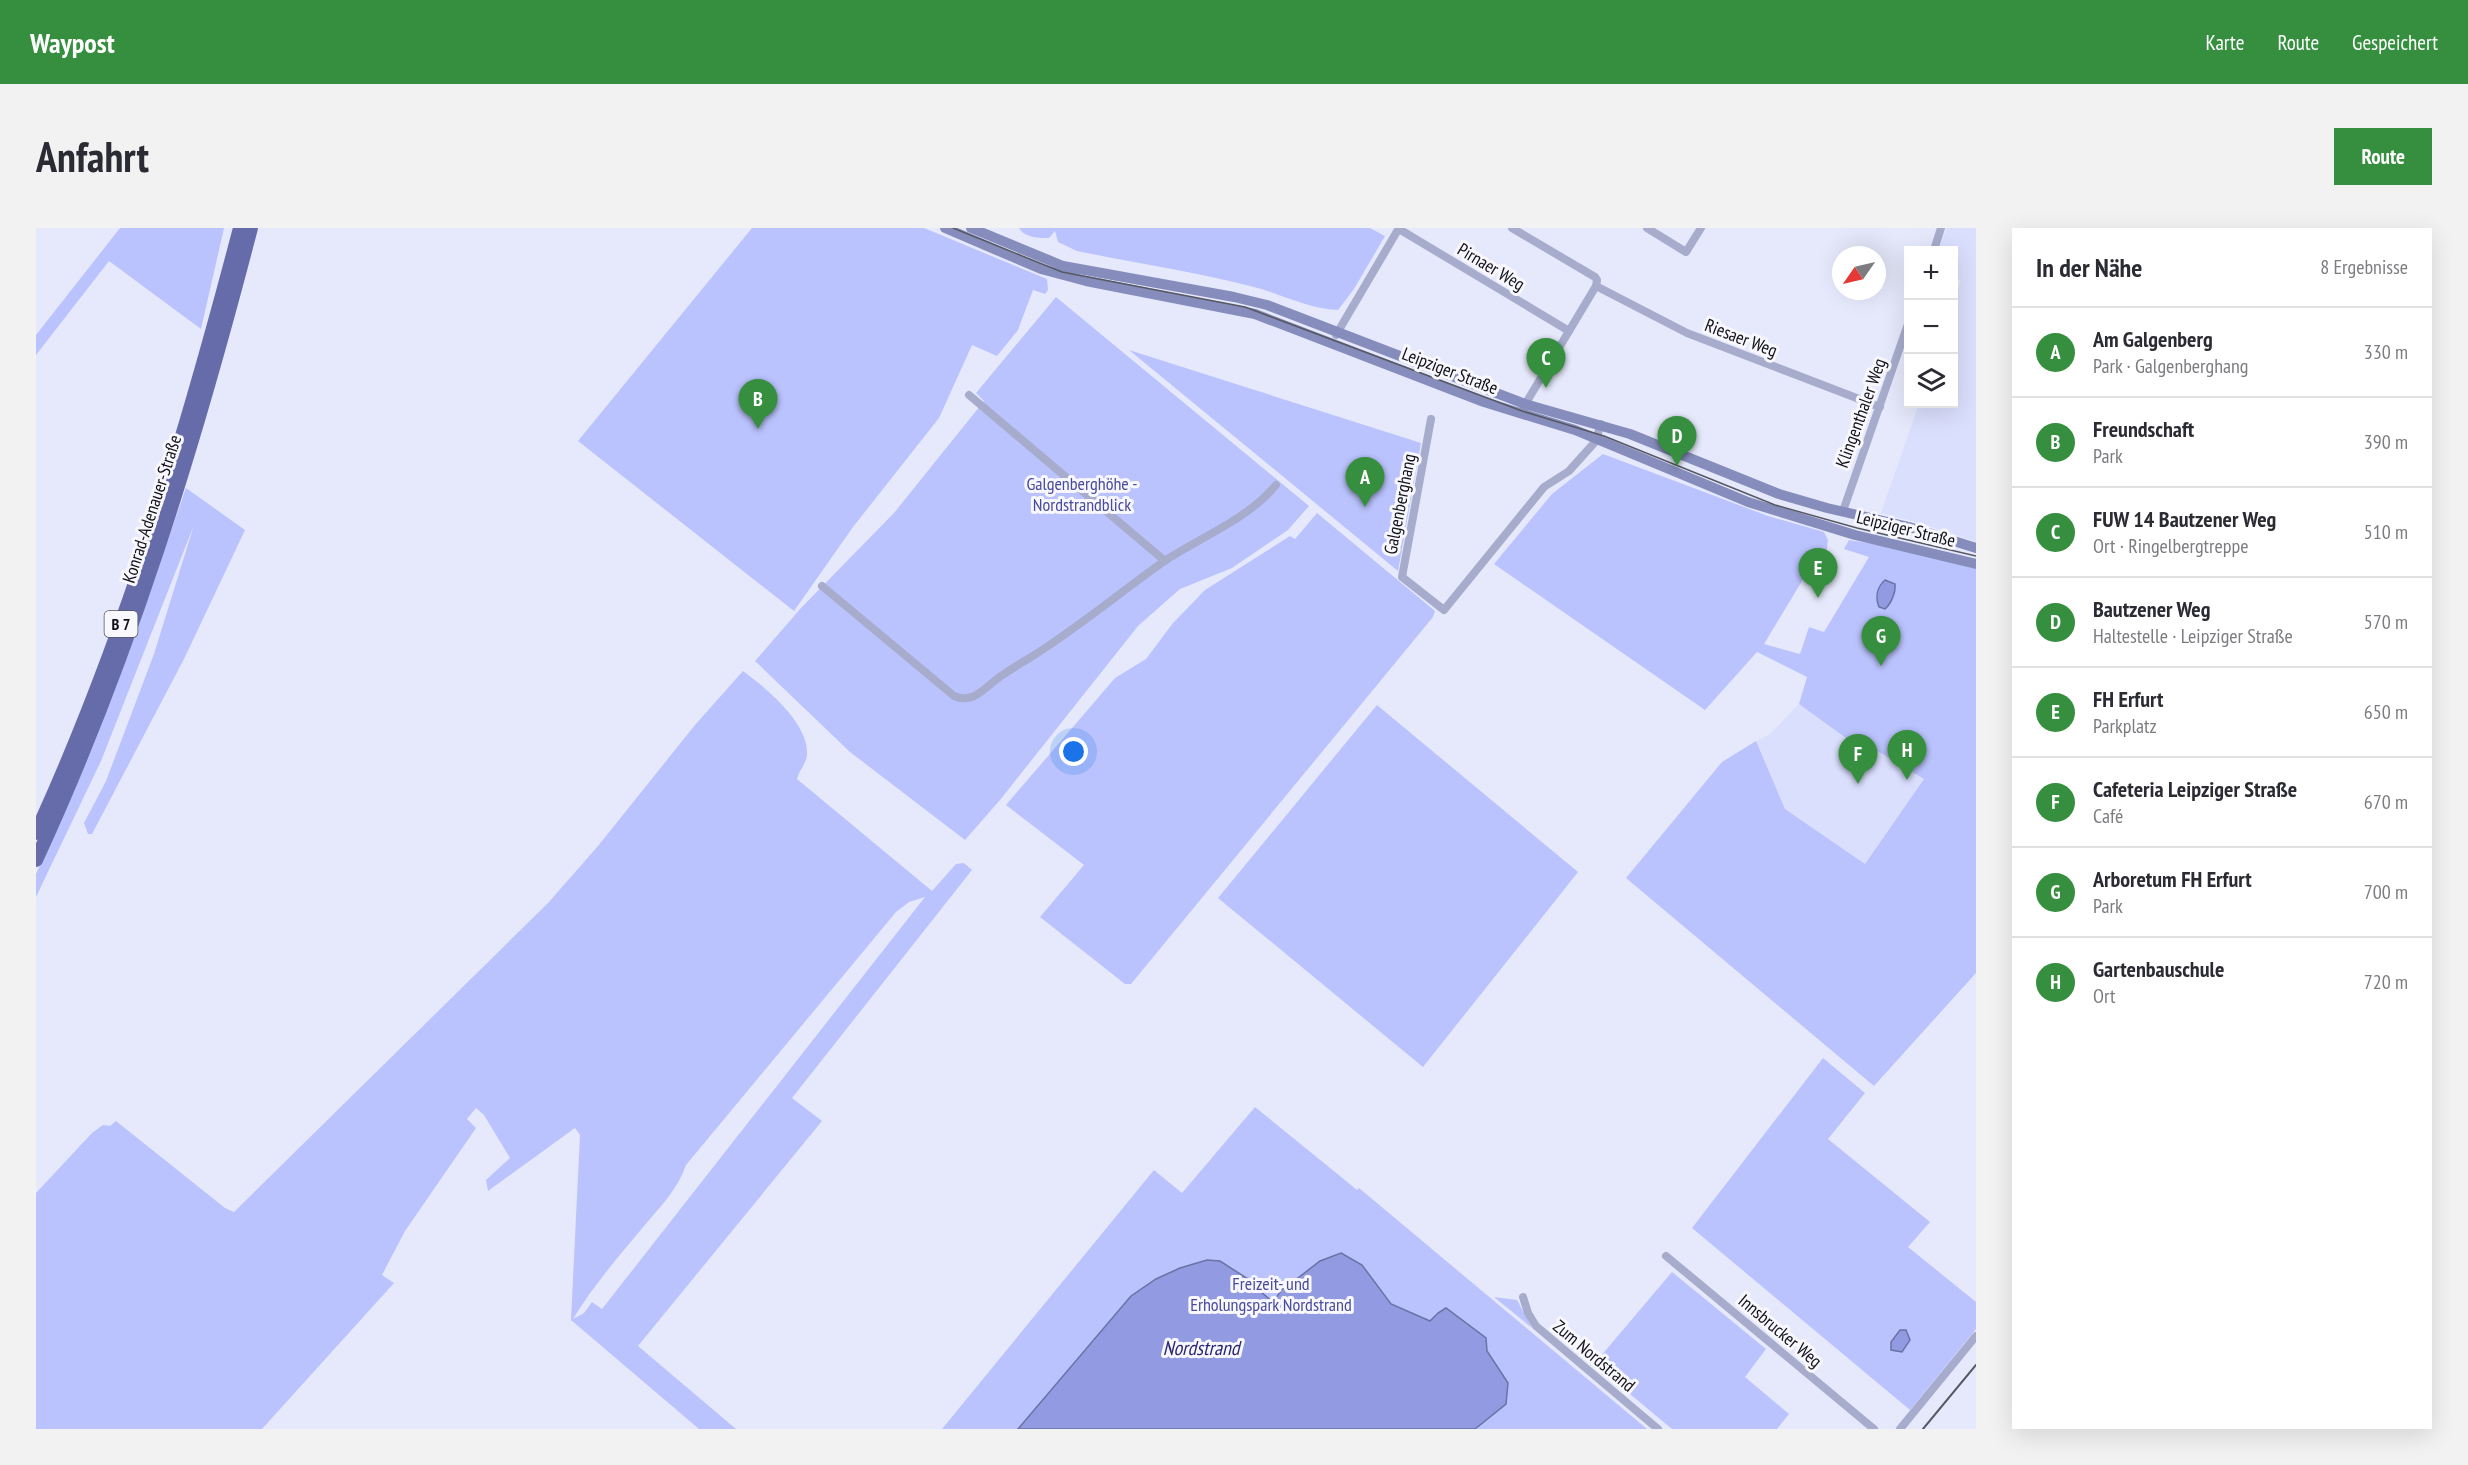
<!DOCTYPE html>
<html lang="de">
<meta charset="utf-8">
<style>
:root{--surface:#fff;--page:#f2f2f3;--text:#2b2b33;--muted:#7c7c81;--line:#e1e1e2;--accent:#358f3f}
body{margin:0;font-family:"PT Sans Narrow",sans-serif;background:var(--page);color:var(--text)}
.controls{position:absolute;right:18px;top:18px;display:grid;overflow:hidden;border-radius:0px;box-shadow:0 6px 24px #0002}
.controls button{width:54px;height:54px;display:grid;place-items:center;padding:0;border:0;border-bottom:2px solid var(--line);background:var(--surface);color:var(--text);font:30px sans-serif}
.compass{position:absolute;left:1796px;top:18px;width:54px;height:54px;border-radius:50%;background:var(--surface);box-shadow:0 6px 24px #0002;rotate:236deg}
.you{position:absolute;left:1038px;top:524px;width:21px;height:21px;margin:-15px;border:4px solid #fff;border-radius:50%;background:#1a73e8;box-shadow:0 0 0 9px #1a73e833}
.badge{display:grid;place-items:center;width:39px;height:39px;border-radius:50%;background:var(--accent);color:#fff;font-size:20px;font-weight:700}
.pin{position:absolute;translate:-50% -50px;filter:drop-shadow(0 2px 3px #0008)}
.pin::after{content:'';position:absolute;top:32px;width:21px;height:18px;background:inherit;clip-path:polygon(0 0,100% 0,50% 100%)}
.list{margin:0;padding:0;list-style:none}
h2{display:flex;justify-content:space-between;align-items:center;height:78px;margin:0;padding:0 24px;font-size:26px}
h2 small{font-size:20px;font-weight:400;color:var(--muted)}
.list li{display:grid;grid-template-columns:39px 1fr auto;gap:18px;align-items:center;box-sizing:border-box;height:90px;padding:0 24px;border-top:2px solid var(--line)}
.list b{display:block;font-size:22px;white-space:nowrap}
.list p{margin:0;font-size:20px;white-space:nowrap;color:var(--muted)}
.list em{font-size:20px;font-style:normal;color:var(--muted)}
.icon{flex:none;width:33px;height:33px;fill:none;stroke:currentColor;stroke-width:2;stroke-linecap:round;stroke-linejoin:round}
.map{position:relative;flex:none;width:1940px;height:1201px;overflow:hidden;border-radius:0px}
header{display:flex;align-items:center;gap:36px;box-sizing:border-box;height:84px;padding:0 30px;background:var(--accent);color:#fff}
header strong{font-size:28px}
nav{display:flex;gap:33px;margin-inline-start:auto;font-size:21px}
.intro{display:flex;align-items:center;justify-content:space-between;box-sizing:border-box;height:144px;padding:0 36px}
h1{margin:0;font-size:42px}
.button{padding:15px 27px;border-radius:0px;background:var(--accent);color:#fff;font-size:21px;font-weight:700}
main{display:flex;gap:36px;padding:0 36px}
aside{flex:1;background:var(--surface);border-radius:0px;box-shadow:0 6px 24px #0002}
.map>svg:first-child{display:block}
.built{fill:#dadffd}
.green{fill:#bac3fd;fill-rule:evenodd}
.water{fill:#929be1;stroke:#6b72a5;stroke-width:1.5}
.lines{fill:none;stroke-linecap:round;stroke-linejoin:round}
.minor{stroke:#a7accc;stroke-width:8}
.secondary{stroke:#868dbc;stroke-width:10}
.trunk{stroke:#666caa;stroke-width:14}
.tram{stroke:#565863;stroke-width:1.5}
.rail{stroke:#565863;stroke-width:2}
.labels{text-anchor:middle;stroke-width:6;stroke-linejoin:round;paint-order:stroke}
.shield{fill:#f7f7fc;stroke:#55565d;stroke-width:1.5}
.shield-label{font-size:16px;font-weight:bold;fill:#101119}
.street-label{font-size:18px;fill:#101119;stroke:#f7f7fc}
.park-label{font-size:18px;fill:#474a9d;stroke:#f7f7fc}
.water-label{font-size:20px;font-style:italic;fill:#292676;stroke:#f7f7fc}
</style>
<header>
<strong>Waypost</strong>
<nav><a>Karte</a><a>Route</a><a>Gespeichert</a></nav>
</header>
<div class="intro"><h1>Anfahrt</h1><a class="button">Route</a></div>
<main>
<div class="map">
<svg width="1940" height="1201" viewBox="0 0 1940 1201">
<rect width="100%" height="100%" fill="#e6e9fb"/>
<g class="built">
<path d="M1911 0H1940V314L1884 295 1845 285 1883 176H1918V74L1925 52 1918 50V22H1902Z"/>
<path d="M1763 476 1810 511 1818 509 1888 551 1829 636 1749 581 1720 513 1734 506Z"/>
</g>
<g class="green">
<path d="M84 0H188L165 101 73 33 0 127V107Z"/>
<path d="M716 0H888L1011 51 1012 62 1009 66 997 62 982 102 961 128 936 117 903 190 817 299 758 383 542 213Z"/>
<path d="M983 0H1334L1349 8 1318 61 1302 82C1271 81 1246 66 1218 59 1159 44 1100 35 1041 23L1022 14 1019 3 1013 10C1002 10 989 10 983 0Z"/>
<path d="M1020 69 1273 278 1252 302 1196 340 1144 361 1102 398 964 572 929 612 814 524 719 433 765 380 858 285 948 173 940 165Z"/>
<path d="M1093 122 1385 215 1362 343Z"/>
<path d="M1567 226 1732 288 1788 304 1792 312 1790 326 1783 325 1728 416 1764 426 1773 399 1788 404 1833 329 1808 321 1813 312 1860 320 1940 341V745L1838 858 1590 650 1686 534 1720 513 1749 581 1829 636 1888 551 1818 509 1811 511 1763 476 1771 449 1721 424 1669 482 1458 336 1516 266Z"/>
<path d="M150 260 209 302 148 431 56 606H52L48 595 70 553 118 426 158 297 65 533 0 669V646L51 532 92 427Z"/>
<path d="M1281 285 1399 383 1397 389 1095 756H1089L1004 689 1048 637 970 577 1079 450 1110 431 1137 395 1169 362 1254 308 1259 311Z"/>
<path d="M707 443C729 459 773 495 771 526 771 535 763 542 761 551L896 663 920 636 928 635 936 642 756 870 786 893 602 1118 700 1201H663L535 1092 544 907 539 900 452 963 450 952 474 930 448 887 440 880 431 891 440 900 369 1003 346 1047 358 1055 226 1201H0V965L56 905 67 897 74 898 80 893 189 980 198 984 512 675 562 618 659 497ZM889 669 566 1081 556 1074 548 1085 537 1091C557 1058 583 1028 608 998 624 979 642 961 650 937L860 684 873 674Z"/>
<path d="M1341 477 1542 644 1387 839 1182 670Z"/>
<path d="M1787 830 1829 865 1792 911 1894 994 1872 1019 1940 1074V1101L1874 1182 1656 1000Z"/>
<path d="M1219 879 1315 957 1321 962 1323 960 1611 1201H906L1118 942 1146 965Z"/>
<path d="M1636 1044 1730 1121 1709 1149 1753 1186 1741 1201H1636L1558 1136Z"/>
<path d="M1458 1069 1481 1072 1496 1100Z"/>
</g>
<g class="water">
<path d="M1849 352 1859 356C1860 364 1855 376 1849 381L1843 379C1839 369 1841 359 1849 352Z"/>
<path d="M1305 1025 1326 1037 1355 1076 1394 1093 1402 1085 1410 1080 1450 1110 1451 1123 1472 1155 1470 1176 1439 1201H982L1095 1068 1120 1051 1144 1040 1171 1032 1184 1033 1226 1060 1224 1063 1237 1074 1250 1056 1258 1053 1284 1033Z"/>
<path d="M1864 1102H1870L1874 1112 1866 1124 1855 1122V1114Z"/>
</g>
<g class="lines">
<g class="minor">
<path d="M1476 0 1559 49 1561 52 1560 58 1487 180"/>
<path d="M1611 0 1650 24 1665 0"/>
<path d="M1363 1 1533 103"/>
<path d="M1898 22 1905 0"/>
<path d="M1560 58 1651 105 1844 179"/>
<path d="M1300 107 1363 0"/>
<path d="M933 167 1129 333"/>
<path d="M1395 191 1366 349 1408 382 1508 259 1533 243 1559 214 1565 196"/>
<path d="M1807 283 1872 96"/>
<path d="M786 358 918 468C938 477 950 458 965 448 974 442 983 436 992 431 1039 402 1082 366 1127 334 1164 309 1211 292 1240 257"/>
<path d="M1630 1028 1838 1201"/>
<path d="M1487 1069 1492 1085 1500 1098 1622 1201"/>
<path d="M1864 1201 1940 1108"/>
</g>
<g class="secondary">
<path d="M909 0 1005 41 1050 53 1219 86 1448 174 1539 202 1712 274 1819 307 1940 336"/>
<path d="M935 0 1027 38 1198 69 1231 77 1489 176 1594 206 1743 266 1791 280 1873 299 1940 320"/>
</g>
<g class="trunk">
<path d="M0 605C89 411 150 206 204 0"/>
<path d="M0 632C94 429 159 216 215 0"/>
</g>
<path class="tram" d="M917 0 1026 44 1209 79 1486 183 1568 208 1739 277 1821 300 1940 328"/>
<path class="rail" d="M1887 1201 1940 1137"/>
</g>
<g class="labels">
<rect class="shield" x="68.5" y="383" width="33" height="26" rx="4.5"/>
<g class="shield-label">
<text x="85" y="402">B 7</text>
</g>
<g class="street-label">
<text transform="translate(1455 39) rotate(31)" y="6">Pirnaer Weg</text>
<text transform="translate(1705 110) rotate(21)" y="6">Riesaer Weg</text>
<text transform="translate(1414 143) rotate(21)" y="6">Leipziger Straße</text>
<text transform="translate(1825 185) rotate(-70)" y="6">Klingenthaler Weg</text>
<text transform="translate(1364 276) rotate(-79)" y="6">Galgenberghang</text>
<text transform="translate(116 281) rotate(-72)" y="6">Konrad-Adenauer-Straße</text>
<text transform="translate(1870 301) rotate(14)" y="6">Leipziger Straße</text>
<text transform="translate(1744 1103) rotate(40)" y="6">Innsbrucker Weg</text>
<text transform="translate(1558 1128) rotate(40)" y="6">Zum Nordstrand</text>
</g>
<g class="park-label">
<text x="1046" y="262">Galgenberghöhe -<tspan x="1046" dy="21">Nordstrandblick</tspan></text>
<text x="1235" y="1062">Freizeit- und<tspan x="1235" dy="21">Erholungspark Nordstrand</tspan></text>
</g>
<g class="water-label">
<text x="1165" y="1127">Nordstrand</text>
</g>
</g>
</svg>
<div class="controls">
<button>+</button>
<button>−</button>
<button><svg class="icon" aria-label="layers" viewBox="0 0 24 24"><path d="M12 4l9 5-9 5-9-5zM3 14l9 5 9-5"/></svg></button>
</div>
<svg class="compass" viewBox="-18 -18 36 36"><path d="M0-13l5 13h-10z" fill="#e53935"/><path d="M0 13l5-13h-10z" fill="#7c7c81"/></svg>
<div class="you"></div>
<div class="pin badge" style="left:1329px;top:279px">A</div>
<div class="pin badge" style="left:722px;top:201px">B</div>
<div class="pin badge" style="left:1510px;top:160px">C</div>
<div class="pin badge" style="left:1641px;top:238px">D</div>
<div class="pin badge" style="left:1782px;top:370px">E</div>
<div class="pin badge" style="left:1822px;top:556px">F</div>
<div class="pin badge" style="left:1845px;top:438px">G</div>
<div class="pin badge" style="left:1871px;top:552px">H</div>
</div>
<aside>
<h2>In der Nähe<small>8 Ergebnisse</small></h2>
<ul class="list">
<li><span class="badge">A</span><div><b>Am Galgenberg</b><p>Park · Galgenberghang</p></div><em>330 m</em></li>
<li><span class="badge">B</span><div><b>Freundschaft</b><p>Park</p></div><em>390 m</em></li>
<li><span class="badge">C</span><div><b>FUW 14 Bautzener Weg</b><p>Ort · Ringelbergtreppe</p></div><em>510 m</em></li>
<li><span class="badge">D</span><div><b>Bautzener Weg</b><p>Haltestelle · Leipziger Straße</p></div><em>570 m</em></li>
<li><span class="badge">E</span><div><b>FH Erfurt</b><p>Parkplatz</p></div><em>650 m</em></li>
<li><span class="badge">F</span><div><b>Cafeteria Leipziger Straße</b><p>Café</p></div><em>670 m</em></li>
<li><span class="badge">G</span><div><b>Arboretum FH Erfurt</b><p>Park</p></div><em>700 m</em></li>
<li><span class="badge">H</span><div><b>Gartenbauschule</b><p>Ort</p></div><em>720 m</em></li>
</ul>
</aside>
</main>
